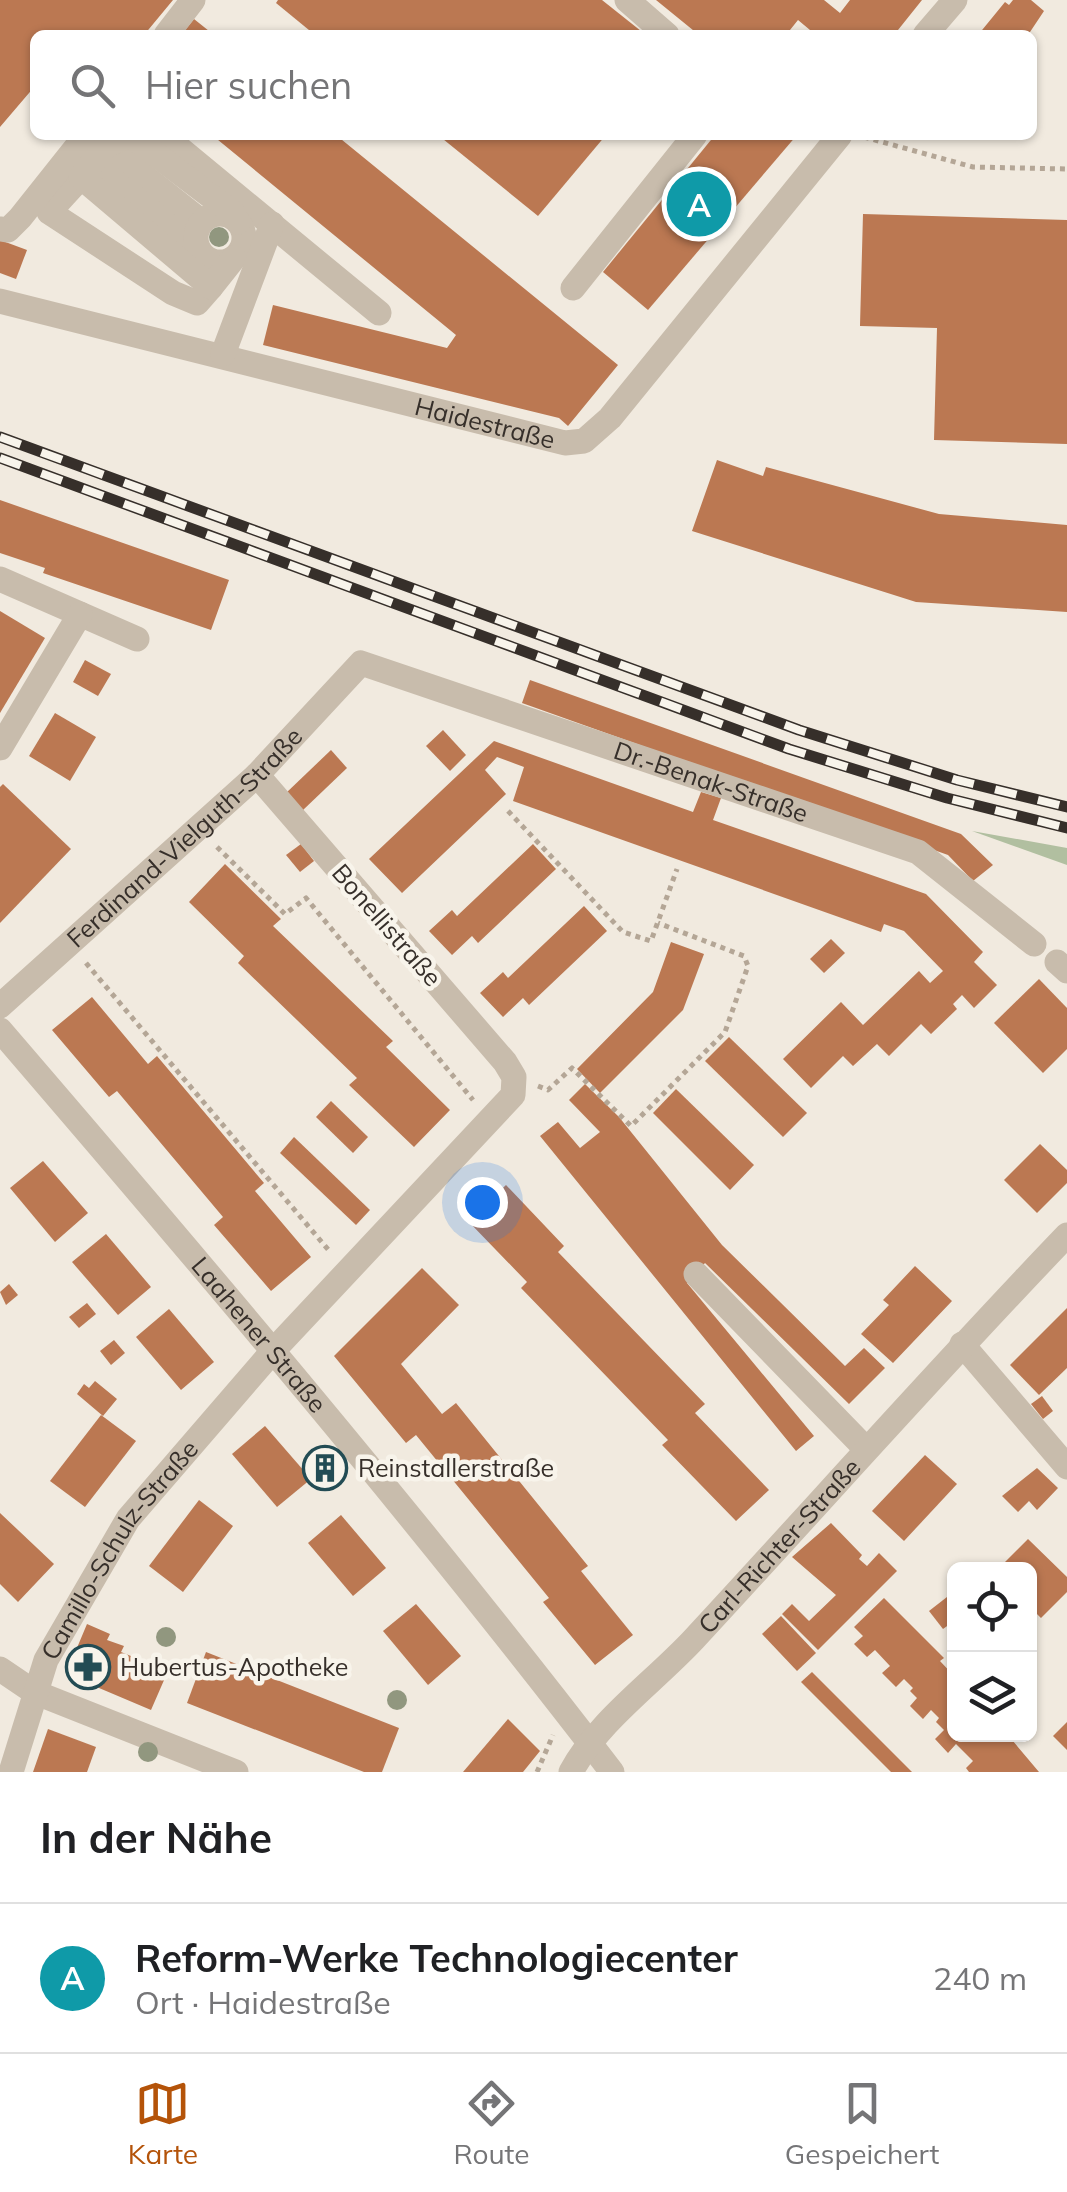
<!DOCTYPE html>
<html lang="de">
<meta charset="utf-8">
<style>
:root{--surface:#fff;--page:#f6f6f6;--text:#202124;--muted:#757577;--line:#e0e0e0;--accent:#b45309}
body{margin:0;font-family:Mulish,sans-serif;background:var(--page);color:var(--text)}
.controls{position:absolute;right:30px;bottom:30px;display:grid;overflow:hidden;border-radius:15px;box-shadow:0 2px 8px #0004}
.controls button{width:90px;height:90px;display:grid;place-items:center;padding:0;border:0;border-bottom:2px solid var(--line);background:var(--surface);color:var(--text);font:50px sans-serif}
.you{position:absolute;left:482px;top:1202px;width:35px;height:35px;margin:-25px;border:8px solid #fff;border-radius:50%;background:#1a73e8;box-shadow:0 0 0 15px #1a73e833}
.badge{display:grid;place-items:center;width:65px;height:65px;border-radius:50%;background:var(--accent);color:#fff;font-size:32px;font-weight:700}
.pin{position:absolute;translate:-50% -50%;border:5px solid #fff;box-shadow:0 2px 10px #0006}
.list{margin:0;padding:0;list-style:none}
h2{display:flex;justify-content:space-between;align-items:center;height:130px;margin:0;padding:0 40px;font-size:42px}
h2 small{font-size:32px;font-weight:400;color:var(--muted)}
.list li{display:grid;grid-template-columns:65px 1fr auto;gap:30px;align-items:center;box-sizing:border-box;height:150px;padding:0 40px;border-top:2px solid var(--line)}
.list b{display:block;font-size:38px;white-space:nowrap}
.list p{margin:0;font-size:32px;white-space:nowrap;color:var(--muted)}
.list em{font-size:32px;font-style:normal;color:var(--muted)}
.icon{flex:none;width:55px;height:55px;fill:none;stroke:currentColor;stroke-width:2;stroke-linecap:round;stroke-linejoin:round}
.map{position:relative;flex:none;width:1067px;height:1772px;overflow:hidden}
.search{position:absolute;background:var(--surface);box-shadow:0 2px 8px #0004;left:30px;right:30px;top:30px;height:110px;display:flex;align-items:center;gap:25px;box-sizing:border-box;padding:0 35px;border-radius:15px;color:var(--muted);font-size:38px}
.sheet{height:280px;background:var(--surface)}
nav{display:flex;justify-content:space-around;align-items:center;box-sizing:border-box;height:140px;border-top:2px solid var(--line);background:var(--surface);font-size:28px;color:var(--muted)}
nav a{display:grid;justify-items:center;gap:5px}
nav .on{color:var(--accent)}
.map>svg:first-child{display:block}
.green{fill:#b1bfa0}
.building{fill:#bb7852}
.lines{fill:none;stroke-linecap:round;stroke-linejoin:round}
.path{stroke:#b4a696;stroke-width:5;stroke-dasharray:5 5;stroke-linecap:butt}
.minor{stroke:#c8bcac;stroke-width:25}
.rail-casing{stroke:#362f2a;stroke-width:11}
.rail{stroke:#f8f4eb;stroke-width:8;stroke-dasharray:22;stroke-linecap:butt}
.tree{fill:#91977f}
.labels{text-anchor:middle;stroke-width:9;stroke-linejoin:round;paint-order:stroke}
.street-label{font-size:25px;fill:#362f2a;stroke:#f8f4eb}
.poi-label{font-size:25px;fill:#362f2a;stroke:#f8f4eb;text-anchor:start}
</style>
<div class="map">
<svg width="1067" height="1772" viewBox="0 0 1067 1772">
<rect width="100%" height="100%" fill="#f1eadf"/>
<path class="green" d="M972 831 1067 848V865Z"/>
<g class="building">
<path d="M0 0H173L144 35H35V86L0 127Z"/>
<path d="M278 0H602L646 35H315L276 3Z"/>
<path d="M656 0H824L840 13 850 0H922L894 35H816L798 20 786 35H699Z"/>
<path d="M1013 0H1031L1044 11 1028 35H978L1005 2 1009 5Z"/>
<path d="M194 19 214 35H181Z"/>
<path d="M212 135H336L618 365 568 426 559 418 263 345 273 305 447 348 456 335Z"/>
<path d="M438 135H606L538 216Z"/>
<path d="M715 135H797L648 310 603 272Z"/>
<path d="M863 214 1067 220V444L934 440 937 328 860 326Z"/>
<path d="M0 240 27 250 16 279 0 273Z"/>
<path d="M717 460 763 476 766 467 939 514 1067 525V612L916 602 692 531Z"/>
<path d="M0 500 229 580 211 630 43 573 45 568 0 553Z"/>
<path d="M0 611 45 638 0 713Z"/>
<path d="M85 660 111 674 98 696 73 682Z"/>
<path d="M530 680 961 834 993 865 973 881 948 855 522 703Z"/>
<path d="M55 713 96 737 70 781 29 756Z"/>
<path d="M443 730 466 755 450 771 426 746Z"/>
<path d="M494 741 693 812 701 792 721 798 713 820 926 894 983 952 974 962 997 985 974 1008 962 995 953 1004 957 1009 931 1034 921 1024 889 1056 877 1044 853 1066 843 1056 811 1088 783 1059 841 1002 863 1025 919 971 930 983 943 971 904 931 884 924 881 932 513 801 524 767 497 757 485 770 506 794 402 893 369 859Z"/>
<path d="M331 750 347 768 302 811 285 794Z"/>
<path d="M3 784 71 849 0 923V787Z"/>
<path d="M301 844 314 861 300 872 286 855Z"/>
<path d="M533 844 556 869 478 943 472 936 452 955 429 931 452 910 457 916Z"/>
<path d="M225 864 281 919 273 926 393 1041 386 1047 450 1110 414 1147 349 1085 357 1078 238 963 244 956 189 902Z"/>
<path d="M584 906 607 931 529 1005 523 998 503 1017 480 993 503 972 508 978Z"/>
<path d="M831 939 845 953 824 973 810 959Z"/>
<path d="M671 942 704 954 683 1010 600 1093 577 1069 653 992Z"/>
<path d="M1039 979 1067 1008V1049L1043 1073 994 1023Z"/>
<path d="M92 997 148 1064 157 1056 264 1183 255 1191 311 1257 271 1291 214 1225 223 1217 117 1091 109 1097 52 1030Z"/>
<path d="M729 1037 807 1113 783 1137 705 1061Z"/>
<path d="M585 1084 619 1117 722 1245 845 1366 864 1348 885 1368 849 1404 705 1263 687 1283 814 1436 796 1451 540 1136 558 1122 580 1148 600 1132 569 1100Z"/>
<path d="M676 1089 754 1165 730 1190 653 1113Z"/>
<path d="M331 1101 368 1137 353 1153 316 1117Z"/>
<path d="M294 1137 370 1210 356 1225 280 1153Z"/>
<path d="M1040 1144 1067 1170V1183L1037 1213 1004 1180Z"/>
<path d="M43 1161 88 1213 55 1242 10 1188Z"/>
<path d="M506 1185 564 1246 558 1252 705 1404 695 1413 769 1490 736 1521 662 1445 668 1440 521 1288 527 1282 468 1221Z"/>
<path d="M106 1234 151 1287 118 1315 72 1262Z"/>
<path d="M915 1266 952 1301 893 1363 861 1334 889 1305 883 1300Z"/>
<path d="M422 1268 459 1305 401 1364 442 1414 456 1403 588 1566 581 1571 633 1635 595 1665 543 1602 549 1598 416 1435 406 1443 334 1356Z"/>
<path d="M9 1284 18 1295 6 1305 0 1292Z"/>
<path d="M87 1303 96 1314 79 1328 69 1317Z"/>
<path d="M1067 1308V1368L1039 1395 1010 1365Z"/>
<path d="M169 1309 214 1362 181 1390 136 1337Z"/>
<path d="M114 1340 125 1353 111 1365 100 1351Z"/>
<path d="M95 1381 117 1399 103 1416 77 1394 84 1384 89 1388Z"/>
<path d="M1042 1396 1053 1411 1043 1419 1031 1404Z"/>
<path d="M101 1415 136 1441 85 1507 50 1481Z"/>
<path d="M265 1426 311 1479 277 1507 232 1454Z"/>
<path d="M925 1455 957 1484 904 1541 872 1511Z"/>
<path d="M321 1457 336 1474 328 1480 314 1463Z"/>
<path d="M1037 1468 1058 1488 1037 1510 1029 1501 1018 1512 1002 1496Z"/>
<path d="M199 1500 233 1526 183 1592 149 1566Z"/>
<path d="M0 1513 54 1564 18 1602 0 1584Z"/>
<path d="M341 1515 386 1568 353 1596 308 1543Z"/>
<path d="M831 1523 862 1555 859 1559 867 1566 879 1553 897 1571 818 1650 782 1614 792 1604 809 1621 836 1595 792 1557Z"/>
<path d="M1028 1539 1067 1577V1592L1041 1618 1030 1607V1570H997Z"/>
<path d="M947 1597 954 1607V1621L943 1629 929 1611Z"/>
<path d="M884 1598 944 1658 940 1661 954 1676V1734H1007L1039 1772H969L966 1768 973 1761 956 1744 948 1753 935 1739 944 1730 936 1722 939 1718 931 1710 923 1719 910 1706 917 1698 910 1691 913 1688 904 1679 896 1687 882 1673 890 1666 875 1650 867 1657 854 1644 863 1636 854 1627Z"/>
<path d="M416 1604 461 1656 428 1685 383 1631Z"/>
<path d="M781 1616 816 1653 797 1671 762 1634Z"/>
<path d="M87 1624 110 1634 107 1640 124 1646 121 1652 168 1671 151 1710 66 1674Z"/>
<path d="M206 1652 399 1728 382 1772H364L187 1703Z"/>
<path d="M812 1672 912 1772H891L801 1682Z"/>
<path d="M508 1719 540 1751 523 1772H463Z"/>
<path d="M1067 1722V1750L1053 1736Z"/>
<path d="M48 1729 96 1747 87 1772H33Z"/>
</g>
<g class="lines">
<g class="path">
<path d="M864 137 973 167 1067 169"/>
<path d="M508 811 623 932 651 941 677 869"/>
<path d="M217 847 285 914 306 898 473 1100"/>
<path d="M86 963 331 1253"/>
<path d="M538 1086 548 1090 572 1068 631 1126 725 1032 748 966 744 956 658 923"/>
<path d="M537 1772 553 1735"/>
</g>
<g class="minor">
<path d="M627 0 667 35"/>
<path d="M166 35 193 0"/>
<path d="M925 35 955 0"/>
<path d="M163 135 379 313"/>
<path d="M106 146 202 222"/>
<path d="M92 163 199 251"/>
<path d="M81 177 49 212 173 293 197 303 211 287"/>
<circle cx="220" cy="238" r="24"/>
<path d="M0 229 8 230 20 218 86 135"/>
<path d="M234 258 211 287 81 177 106 146 130 135 233 213 238 222"/>
<path d="M573 288 695 135"/>
<path id="s1" d="M0 301 565 443 584 441 610 418 840 135"/>
<path d="M223 354 272 224"/>
<path d="M0 579 137 639"/>
<path d="M0 748 80 614"/>
<path d="M1057 962 1067 971"/>
<path id="s2" d="M0 1006 257 775 361 663 918 852 1034 944"/>
<path id="s3" d="M0 1030C209 1273 417 1518 612 1772"/>
<path d="M696 1274 865 1448"/>
<path d="M962 1344 1067 1467"/>
<path d="M0 1669 34 1692 236 1772"/>
<path id="s4" d="M11 1772 46 1660 128 1519 272 1352 513 1095 514 1077 505 1062 257 775"/>
<path id="s5" d="M571 1772C599 1720 653 1683 694 1639 819 1504 940 1367 1067 1235"/>
</g>
<defs>
<g id="rail">
<path d="M0 437 799 730 957 780 1067 807"/>
<path d="M0 458 789 749 947 798 1067 828"/>
</g>
</defs>
<use href="#rail" class="rail-casing"/>
<use href="#rail" class="rail"/>
</g>
<g class="tree">
<circle cx="219" cy="237" r="10"/>
<circle cx="166" cy="1637" r="10"/>
<circle cx="397" cy="1700" r="10"/>
<circle cx="148" cy="1752" r="10"/>
</g>
<defs>
<symbol id="building-ring" viewBox="-11 -11 22 22"><circle r="9.5" fill="#f8f4eb" stroke="#234c54" stroke-width="1.5"/><path d="M-4-6H4V6H1V3H-1V6H-4ZM-2.5-4.3h1.7v1.8h-1.7ZM.8-4.3h1.7v1.8H.8ZM-2.5-1h1.7V.8h-1.7ZM.8-1h1.7V.8H.8Z" fill="#234c54"/></symbol>
<symbol id="pharmacy-ring" viewBox="-11 -11 22 22"><circle r="9.5" fill="#f8f4eb" stroke="#234c54" stroke-width="1.5"/><path d="M-2-6h4v4h4v4h-4v4h-4v-4h-4v-4h4Z" fill="#234c54"/></symbol>
</defs>
<g fill-rule="evenodd">
<use href="#building-ring" x="300" y="1443" width="50" height="50"/>
<use href="#pharmacy-ring" x="63" y="1642" width="50" height="50"/>
</g>
<g class="labels">
<g class="street-label">
<text dy="9" stroke="none"><textPath href="#s1" startOffset="500">Haidestraße</textPath></text>
<text dy="9" stroke="none"><textPath href="#s2" startOffset="868">Dr.-Benak-Straße</textPath></text>
<text dy="9" stroke="none"><textPath href="#s2" startOffset="250">Ferdinand-Vielguth-Straße</textPath></text>
<text transform="translate(387 925) rotate(49)" y="9">Bonellistraße</text>
<text dy="9" stroke="none"><textPath href="#s3" startOffset="400">Laahener Straße</textPath></text>
<text dy="9" stroke="none"><textPath href="#s5" startOffset="308">Carl-Richter-Straße</textPath></text>
<text dy="9" stroke="none"><textPath href="#s4" startOffset="250">Camillo-Schulz-Straße</textPath></text>
</g>
<g class="poi-label">
<text x="358" y="1477">Reinstallerstraße</text>
<text x="120" y="1676">Hubertus-Apotheke</text>
</g>
</g>
</svg>
<div class="controls">
<button><svg class="icon" aria-label="locate" viewBox="0 0 24 24"><circle cx="12" cy="12" r="6"/><path d="M12 2v4M12 18v4M2 12h4M18 12h4"/></svg></button>
<button><svg class="icon" aria-label="layers" viewBox="0 0 24 24"><path d="M12 4l9 5-9 5-9-5zM3 14l9 5 9-5"/></svg></button>
</div>
<div class="you"></div>
<div class="pin badge" style="left:699px;top:204px;background:#0f9aa8">A</div>
<div class="search"><svg class="icon" aria-label="search" viewBox="0 0 24 24"><circle cx="10" cy="10" r="6"/><path d="M15 15l6 6"/></svg>Hier suchen</div>
</div>
<section class="sheet">
<h2>In der Nähe<small></small></h2>
<ul class="list">
<li><span class="badge" style="background:#0f9aa8">A</span><div><b>Reform-Werke Technologiecenter</b><p>Ort · Haidestraße</p></div><em>240 m</em></li>
</ul>
</section>
<nav>
<a class="on"><svg class="icon" aria-label="map" viewBox="0 0 24 24"><path d="M3 6l6-2 6 2 6-2v14l-6 2-6-2-6 2zM9 4v14M15 6v14"/></svg>Karte</a>
<a><svg class="icon" aria-label="directions" viewBox="0 0 24 24"><path d="M12 3l9 9-9 9-9-9zM9 14v-3h6M13 9l2 2-2 2"/></svg>Route</a>
<a><svg class="icon" aria-label="saved" viewBox="0 0 24 24"><path d="M7 4h10v16l-5-4-5 4z"/></svg>Gespeichert</a>
</nav>
